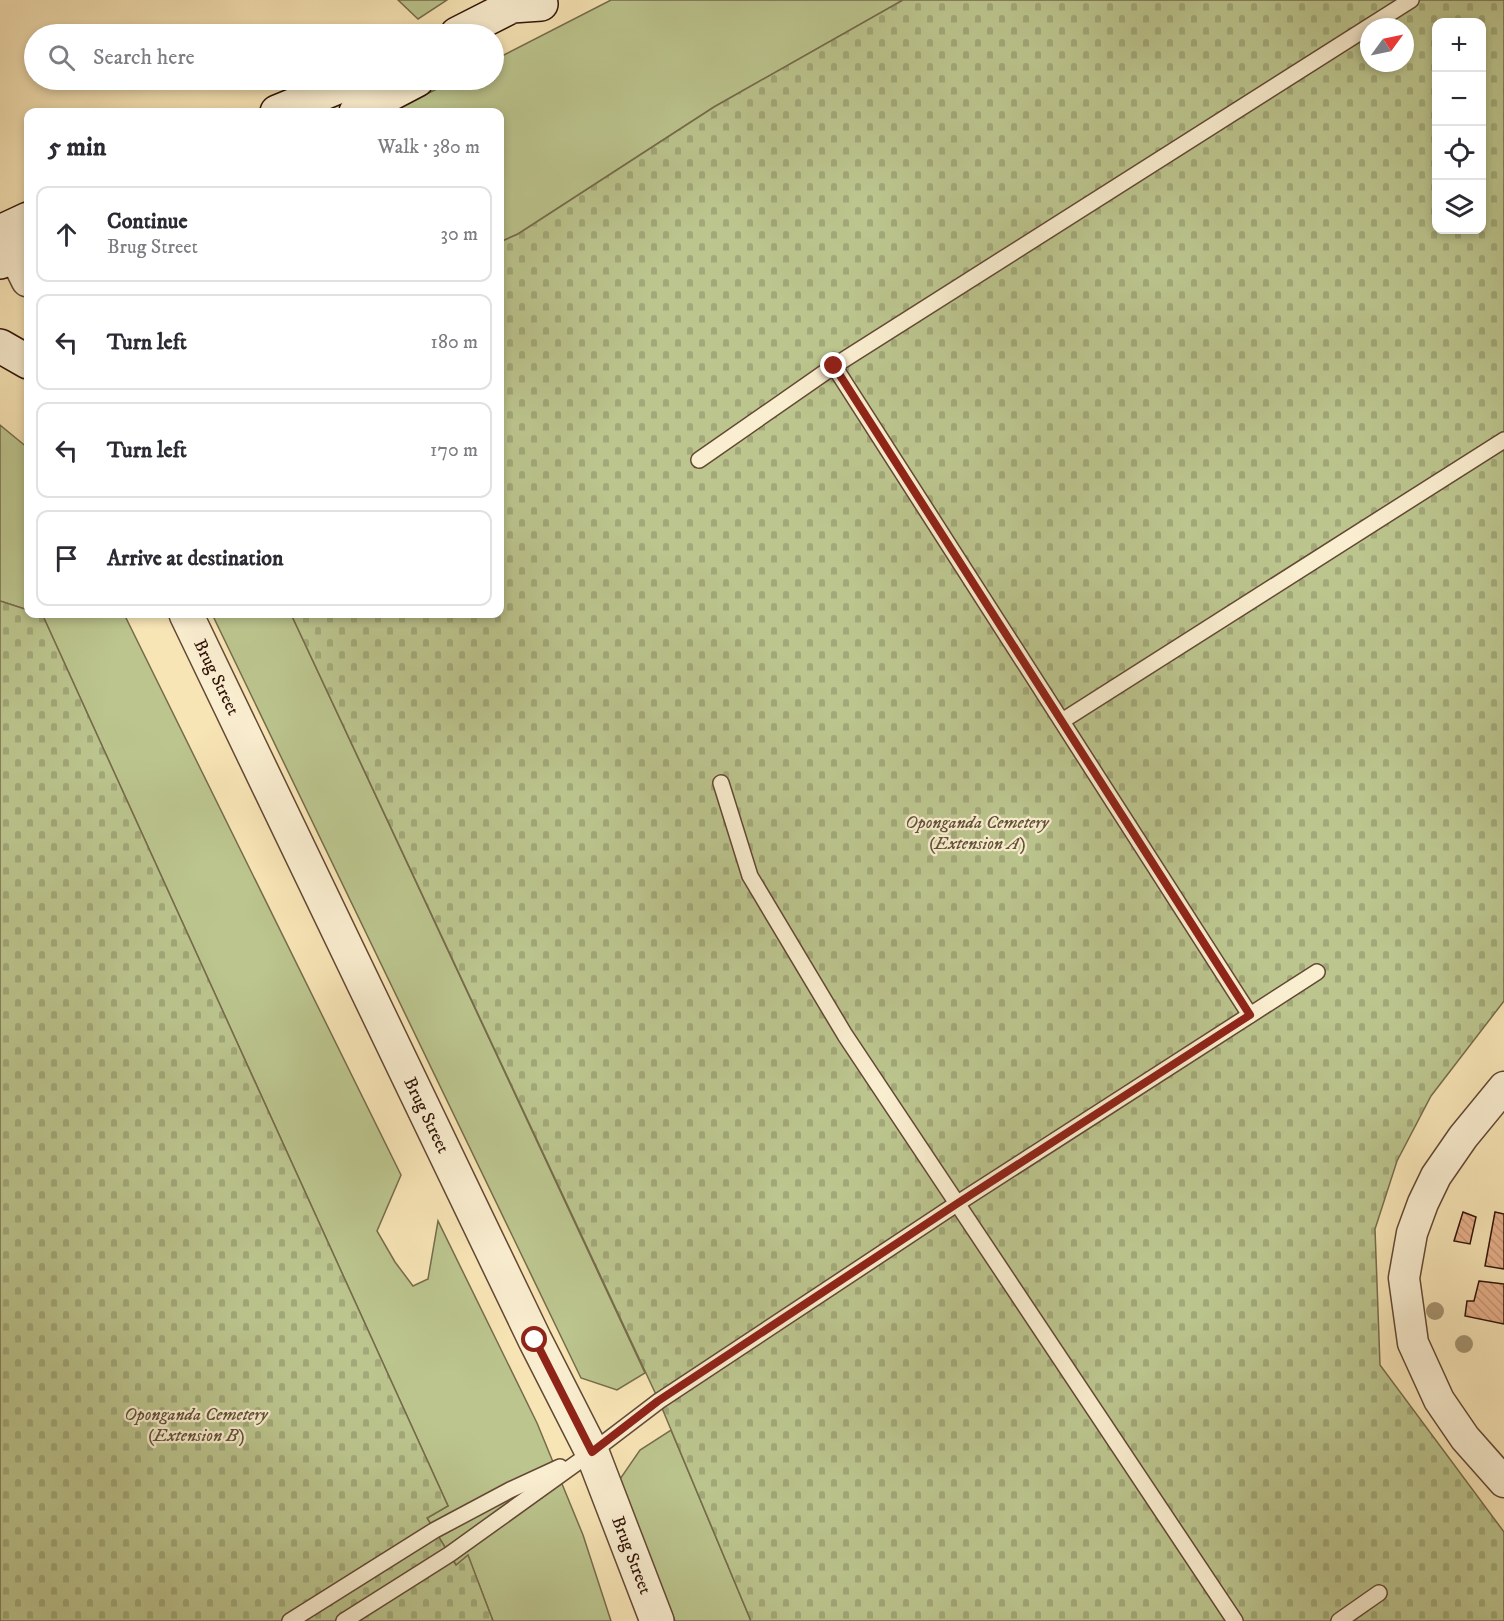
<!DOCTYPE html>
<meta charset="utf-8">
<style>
:root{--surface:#fff;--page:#f2f2f3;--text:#2b2b33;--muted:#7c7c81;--line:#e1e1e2}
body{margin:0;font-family:"IM FELL DW Pica",serif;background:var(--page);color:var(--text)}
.controls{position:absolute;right:18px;top:18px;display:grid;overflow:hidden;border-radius:12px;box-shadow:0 3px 9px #0003}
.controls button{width:54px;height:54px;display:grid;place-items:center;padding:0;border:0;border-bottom:2px solid var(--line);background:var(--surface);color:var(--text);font:30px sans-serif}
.compass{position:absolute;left:1360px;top:18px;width:54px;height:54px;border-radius:50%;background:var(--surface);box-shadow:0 3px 9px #0003;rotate:57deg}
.stop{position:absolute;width:18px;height:18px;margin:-14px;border:4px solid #8f2418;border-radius:50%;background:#fff}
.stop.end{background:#8f2418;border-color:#fff;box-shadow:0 2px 6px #0008}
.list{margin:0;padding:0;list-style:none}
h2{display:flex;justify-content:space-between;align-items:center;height:78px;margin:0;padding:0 24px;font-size:26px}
h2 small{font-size:20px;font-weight:400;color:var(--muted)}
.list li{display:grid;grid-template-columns:39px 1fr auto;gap:18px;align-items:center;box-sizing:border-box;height:96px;margin:0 12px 12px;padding:0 12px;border:2px solid var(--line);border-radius:12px}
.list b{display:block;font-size:22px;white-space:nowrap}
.list p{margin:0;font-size:20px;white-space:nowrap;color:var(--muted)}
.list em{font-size:20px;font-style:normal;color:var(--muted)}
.icon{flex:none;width:33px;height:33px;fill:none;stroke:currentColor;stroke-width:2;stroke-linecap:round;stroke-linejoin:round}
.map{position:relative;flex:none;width:1504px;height:1621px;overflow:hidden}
.search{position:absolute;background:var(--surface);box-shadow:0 3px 9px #0003;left:24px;top:24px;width:480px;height:66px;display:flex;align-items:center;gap:15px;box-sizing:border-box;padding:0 21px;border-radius:33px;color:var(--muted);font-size:22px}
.panel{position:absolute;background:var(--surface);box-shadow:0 3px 9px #0003;left:24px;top:108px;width:480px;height:510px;border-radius:12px}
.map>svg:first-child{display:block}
.grass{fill:#bcc58e;stroke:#766c4c;stroke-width:1.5}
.cemetery{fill:url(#cemetery-stones);stroke:#766c4c;stroke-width:1.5;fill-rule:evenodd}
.building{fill:url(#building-back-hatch);stroke:#311409;stroke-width:1.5}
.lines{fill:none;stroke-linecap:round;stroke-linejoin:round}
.service-casing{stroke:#634834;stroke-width:18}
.minor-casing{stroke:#634834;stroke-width:33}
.tertiary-casing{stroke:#634834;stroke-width:36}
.secondary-casing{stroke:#311409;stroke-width:36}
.service{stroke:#faeed0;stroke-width:15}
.minor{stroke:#faeed0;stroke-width:30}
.tertiary{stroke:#faeed0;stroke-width:33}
.secondary{stroke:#faeed0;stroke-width:33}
.tree{fill:#a69471}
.route{stroke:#8f2418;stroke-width:8}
.labels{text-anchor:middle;stroke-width:4.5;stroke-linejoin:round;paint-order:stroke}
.street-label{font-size:18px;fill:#311409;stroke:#faeed0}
.park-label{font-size:18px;font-style:italic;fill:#625238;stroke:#faeed0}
</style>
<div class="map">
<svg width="1504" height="1621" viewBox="0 0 1504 1621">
<defs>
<pattern id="cemetery-stones" width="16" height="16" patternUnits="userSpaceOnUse" patternTransform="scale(1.5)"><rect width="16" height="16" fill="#bcc58e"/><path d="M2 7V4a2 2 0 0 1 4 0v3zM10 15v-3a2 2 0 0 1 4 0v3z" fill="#a2a879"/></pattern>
<pattern id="building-back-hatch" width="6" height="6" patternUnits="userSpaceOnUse" patternTransform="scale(1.5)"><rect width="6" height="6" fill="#e8b18c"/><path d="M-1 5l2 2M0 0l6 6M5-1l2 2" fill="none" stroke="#c79777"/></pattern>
</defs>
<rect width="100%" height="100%" fill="#f8e5b6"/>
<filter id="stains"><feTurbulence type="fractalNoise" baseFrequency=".00333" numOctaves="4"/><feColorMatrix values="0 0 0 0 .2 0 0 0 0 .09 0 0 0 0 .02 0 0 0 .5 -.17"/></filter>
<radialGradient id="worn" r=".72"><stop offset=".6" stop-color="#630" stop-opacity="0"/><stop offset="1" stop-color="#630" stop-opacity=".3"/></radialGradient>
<g class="grass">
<path d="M398 0H447L418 19Z"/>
<path d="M611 0H903L714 107 518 234 500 242V112H390L455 80H494V60Z"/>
<path d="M0 425 28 448V610L0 601Z"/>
<path d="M37 614H124L401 1175 377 1231 395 1262 413 1286 428 1279 438 1221 537 1423 583 1535 611 1621H493L468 1556 456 1565 427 1518 448 1506 43 616Z"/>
<path d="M212 614H291L645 1373 617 1390 581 1378Z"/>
<path d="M671 1430 751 1621H675L620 1479 640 1450Z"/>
</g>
<g class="cemetery">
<path d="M903 0H1504V1001L1431 1096 1397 1161 1375 1229 1380 1365 1504 1532V1621H751L659 1401 291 614H500V242L518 234 714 107ZM1436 22H1482V230H1436ZM1369 27H1405V63H1369Z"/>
<path d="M0 601 28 610V614H37L43 616 448 1506 427 1518 456 1565 468 1555 493 1621H0Z"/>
</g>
<g class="building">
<path d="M1463 1212 1476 1217 1470 1244 1454 1241Z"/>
<path d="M1495 1212 1504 1214V1269L1485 1266Z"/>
<path d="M1479 1281 1504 1284V1324L1465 1316 1467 1301H1474Z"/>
</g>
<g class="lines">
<defs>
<g id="service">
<path d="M834 366 1250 1015"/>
<path d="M699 460 834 366 1411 0"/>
<path d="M1062 721 1504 440"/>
<path d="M721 783 750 876 845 1035 1235 1621"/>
<path d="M290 1621 435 1530 510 1490 560 1467"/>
<path d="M344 1621 450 1554 592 1452 659 1401 958 1203 1317 972"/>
<path d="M1339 1621 1379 1593"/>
</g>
<path id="minor" d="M1504 1087 1463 1137 1436 1176 1423 1203 1412 1233 1404 1278 1413 1343 1439 1400 1465 1438 1504 1482"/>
<g id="tertiary">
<path d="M4 231 28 280"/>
<path d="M186 614 535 1340 592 1452 657 1621"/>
</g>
<g id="secondary">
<path d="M457 34 512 6 541 4"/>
<path d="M277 112 355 80"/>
<path d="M356 112 417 80"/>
<path d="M0 232 28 219"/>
<path d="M0 262 28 252"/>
<path d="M0 346 28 362"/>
</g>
</defs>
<use href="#service" class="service-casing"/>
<use href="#minor" class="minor-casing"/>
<use href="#tertiary" class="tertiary-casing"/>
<use href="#secondary" class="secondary-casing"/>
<use href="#service" class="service"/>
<use href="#minor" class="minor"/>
<use href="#tertiary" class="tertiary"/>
<use href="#secondary" class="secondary"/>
</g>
<g class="tree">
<circle cx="1435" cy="1311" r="9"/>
<circle cx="1464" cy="1344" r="9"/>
</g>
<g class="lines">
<path class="route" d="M535 1340 592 1452 658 1401 958 1203 1250 1015 834 366"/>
</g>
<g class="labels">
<g class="street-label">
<text transform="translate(217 677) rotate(64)" y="6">Brug Street</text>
<text transform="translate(427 1115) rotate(64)" y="6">Brug Street</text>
<text transform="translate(632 1555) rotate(69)" y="6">Brug Street</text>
</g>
<g class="park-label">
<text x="977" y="828">Oponganda Cemetery<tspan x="977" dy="21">(Extension A)</tspan></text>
<text x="196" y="1420">Oponganda Cemetery<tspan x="196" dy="21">(Extension B)</tspan></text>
</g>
</g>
<rect width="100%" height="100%" filter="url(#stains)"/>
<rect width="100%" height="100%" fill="url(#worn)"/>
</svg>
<div class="controls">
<button>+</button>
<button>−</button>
<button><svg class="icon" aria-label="locate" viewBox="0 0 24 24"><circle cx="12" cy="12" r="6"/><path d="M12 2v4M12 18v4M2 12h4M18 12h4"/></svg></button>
<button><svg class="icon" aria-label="layers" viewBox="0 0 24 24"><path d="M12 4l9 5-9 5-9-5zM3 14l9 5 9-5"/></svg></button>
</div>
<svg class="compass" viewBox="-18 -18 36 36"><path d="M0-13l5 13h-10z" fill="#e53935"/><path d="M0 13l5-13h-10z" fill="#7c7c81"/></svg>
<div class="stop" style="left:535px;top:1340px"></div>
<div class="stop end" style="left:834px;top:366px"></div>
<div class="search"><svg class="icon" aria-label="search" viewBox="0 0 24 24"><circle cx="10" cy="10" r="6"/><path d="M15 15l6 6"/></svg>Search here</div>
<section class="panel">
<h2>5 min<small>Walk · 380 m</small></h2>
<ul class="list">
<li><svg class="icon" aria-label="ahead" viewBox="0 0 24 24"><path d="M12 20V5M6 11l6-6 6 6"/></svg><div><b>Continue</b><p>Brug Street</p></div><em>30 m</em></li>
<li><svg class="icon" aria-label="left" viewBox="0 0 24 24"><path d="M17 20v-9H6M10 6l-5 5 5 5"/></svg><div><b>Turn left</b></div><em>180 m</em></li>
<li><svg class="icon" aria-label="left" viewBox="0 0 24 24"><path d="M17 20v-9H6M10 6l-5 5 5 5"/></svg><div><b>Turn left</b></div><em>170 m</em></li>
<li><svg class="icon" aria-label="arrive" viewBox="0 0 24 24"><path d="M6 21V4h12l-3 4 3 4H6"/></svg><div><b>Arrive at destination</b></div></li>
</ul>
</section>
</div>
